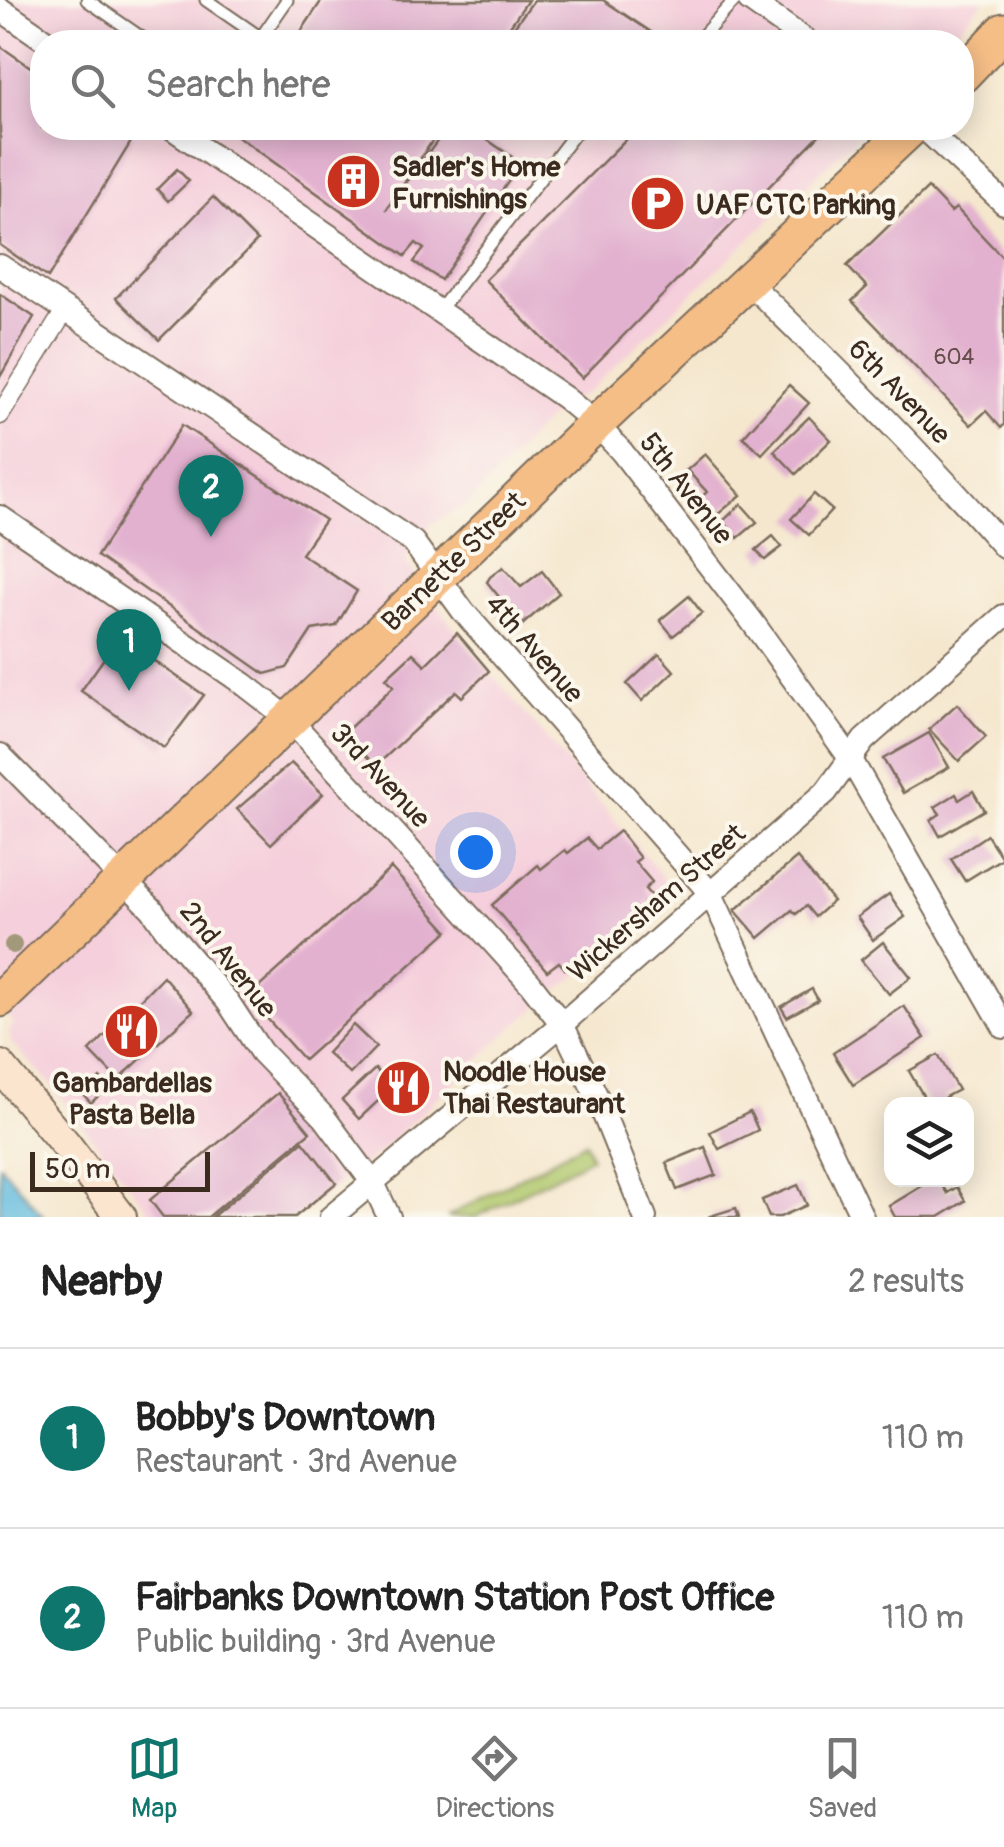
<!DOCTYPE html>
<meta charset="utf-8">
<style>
:root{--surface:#fff;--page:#f2f2f2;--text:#222;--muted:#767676;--line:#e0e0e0;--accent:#0f766e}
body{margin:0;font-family:Pangolin,sans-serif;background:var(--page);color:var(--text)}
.controls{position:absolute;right:30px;bottom:30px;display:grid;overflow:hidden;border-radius:20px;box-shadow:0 5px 25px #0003}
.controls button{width:90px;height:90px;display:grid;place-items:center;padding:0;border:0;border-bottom:2px solid var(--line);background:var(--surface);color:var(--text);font:50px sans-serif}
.scale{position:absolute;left:30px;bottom:25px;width:180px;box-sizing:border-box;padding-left:10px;border:5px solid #3b2a1e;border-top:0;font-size:28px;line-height:35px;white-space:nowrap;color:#3b2a1e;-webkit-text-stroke:8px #fbf7ec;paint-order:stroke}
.you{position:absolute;left:475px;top:852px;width:35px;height:35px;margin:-25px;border:8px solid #fff;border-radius:50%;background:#1a73e8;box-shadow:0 0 0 15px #1a73e833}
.badge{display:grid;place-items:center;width:65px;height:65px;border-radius:50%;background:var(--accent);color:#fff;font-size:32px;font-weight:700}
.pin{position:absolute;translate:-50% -82px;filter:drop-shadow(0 2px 5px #0008)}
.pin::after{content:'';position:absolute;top:52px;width:35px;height:30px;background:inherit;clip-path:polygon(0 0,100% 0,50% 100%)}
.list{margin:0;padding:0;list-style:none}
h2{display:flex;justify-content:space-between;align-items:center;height:130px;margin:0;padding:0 40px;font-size:42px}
h2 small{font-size:32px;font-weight:400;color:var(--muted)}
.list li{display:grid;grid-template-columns:65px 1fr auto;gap:30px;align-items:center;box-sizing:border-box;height:180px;padding:0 40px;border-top:2px solid var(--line)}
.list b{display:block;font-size:38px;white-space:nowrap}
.list p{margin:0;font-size:32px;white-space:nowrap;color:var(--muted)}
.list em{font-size:32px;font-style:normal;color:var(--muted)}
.icon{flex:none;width:55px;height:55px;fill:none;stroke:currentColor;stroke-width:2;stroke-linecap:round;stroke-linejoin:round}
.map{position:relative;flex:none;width:1004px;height:1217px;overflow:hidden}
.search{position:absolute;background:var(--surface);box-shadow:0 5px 25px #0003;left:30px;right:30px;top:30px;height:110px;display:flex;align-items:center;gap:25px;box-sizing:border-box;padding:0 35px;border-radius:40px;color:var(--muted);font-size:38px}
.sheet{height:490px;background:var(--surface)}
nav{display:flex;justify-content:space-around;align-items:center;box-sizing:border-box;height:140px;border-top:2px solid var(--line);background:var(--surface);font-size:28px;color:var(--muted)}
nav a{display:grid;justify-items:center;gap:5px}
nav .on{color:var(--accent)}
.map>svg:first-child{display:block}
.built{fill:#f5cfdb}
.green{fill:#b0c86d;stroke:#767946;stroke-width:2.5}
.water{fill:#60bbde;stroke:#4e727e;stroke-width:2.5}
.building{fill:#e2b1cf}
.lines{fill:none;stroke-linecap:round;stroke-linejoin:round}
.service-casing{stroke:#7c6c5c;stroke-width:15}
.pedestrian-casing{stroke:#7c6c5c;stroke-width:21}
.minor-casing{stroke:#7c6c5c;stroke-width:26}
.secondary-casing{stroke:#7c6c5c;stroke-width:34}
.primary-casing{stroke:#7c6c5c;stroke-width:39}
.service{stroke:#fff;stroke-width:11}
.pedestrian{stroke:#fff;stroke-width:18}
.minor{stroke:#fff;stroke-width:22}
.secondary{stroke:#fbe5cf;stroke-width:30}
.primary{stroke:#f6be87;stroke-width:35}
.tree{fill:#a2997a}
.labels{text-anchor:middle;stroke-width:8;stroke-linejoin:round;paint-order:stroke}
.number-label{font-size:22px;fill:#654c4a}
.poi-label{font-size:28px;font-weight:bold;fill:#3b2a1e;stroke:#fbf7ec;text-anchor:start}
.street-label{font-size:28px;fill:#3b2a1e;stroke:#fbf7ec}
</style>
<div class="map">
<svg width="1004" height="1217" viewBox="0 0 1004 1217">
<rect width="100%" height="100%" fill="#fbf7ec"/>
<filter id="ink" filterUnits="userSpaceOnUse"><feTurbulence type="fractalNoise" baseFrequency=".01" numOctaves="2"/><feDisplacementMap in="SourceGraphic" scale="20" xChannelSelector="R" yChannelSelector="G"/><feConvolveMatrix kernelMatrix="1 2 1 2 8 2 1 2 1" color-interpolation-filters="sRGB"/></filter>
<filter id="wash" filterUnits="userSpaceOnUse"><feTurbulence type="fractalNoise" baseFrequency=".0048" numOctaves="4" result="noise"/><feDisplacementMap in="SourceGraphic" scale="40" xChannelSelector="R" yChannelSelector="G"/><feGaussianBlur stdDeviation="2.25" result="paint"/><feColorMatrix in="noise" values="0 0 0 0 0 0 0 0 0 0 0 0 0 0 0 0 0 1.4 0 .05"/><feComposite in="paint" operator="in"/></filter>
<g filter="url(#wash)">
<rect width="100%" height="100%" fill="#f5e7ce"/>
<path class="built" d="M0 0H984L947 42H42V128H867L593 387 546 420 470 503 432 523 405 560 457 633 663 877 667 897 654 912 511 1029 382 1150 295 1217H154L47 1080 11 1043 9 1031 14 1023 0 1010Z"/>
<path class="green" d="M585 1142 591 1158 476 1217H447Z"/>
<path class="water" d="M0 1164 1 1166 44 1217H0Z"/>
<g id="blocks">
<g class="building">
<path d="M322 0H528L499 42H294Z"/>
<path d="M534 0H603L666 42H525L510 32Z"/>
<path d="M0 46 42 75V128H120L134 137 48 278 0 245Z"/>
<path d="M237 128H441L386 210 447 128H470L521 163 441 280 414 262 424 249 416 243 405 256 233 133Z"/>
<path d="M637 128H826L582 378 485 280Z"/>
<path d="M177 169 189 181 168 201 157 189Z"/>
<path d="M928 188 951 212 956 208 1004 259V425L1001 428 986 411 971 425 852 301 867 287 847 266Z"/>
<path d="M213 197 257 241 159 340 116 298Z"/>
<path d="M0 294 34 317 0 377Z"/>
<path d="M789 385 809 403 762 454 743 437Z"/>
<path d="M809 417 831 440 796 474 774 451Z"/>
<path d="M182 425 325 520 301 554 357 591 336 626 312 630 287 668 265 674 97 556Z"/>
<path d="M705 454 741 495 711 520 696 502 707 492 687 470Z"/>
<path d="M814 494 832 510 809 535 791 519Z"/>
<path d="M741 504 757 522 738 538 723 521Z"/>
<path d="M773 536 782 547 765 560 756 550Z"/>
<path d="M503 567 521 587 542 571 559 593 514 632 495 610 504 603 487 582 490 577Z"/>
<path d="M689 596 702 613 673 636 660 620Z"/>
<path d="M457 633 489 671 462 697 456 691 376 766 344 733 394 686 386 678 413 653 425 665Z"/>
<path d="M119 637 204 695 164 748 81 691Z"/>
<path d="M659 654 674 671 642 701 627 684Z"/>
<path d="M957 704 986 737 959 761 929 729Z"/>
<path d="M929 733 949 767 903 793 883 759Z"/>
<path d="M291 763 323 794 271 844 237 809Z"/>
<path d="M973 791 984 810 940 836 931 820 940 814 935 807 956 794 959 800Z"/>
<path d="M619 831 640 858 635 862 652 882 645 889 652 897 644 903 649 909 580 969 574 962 565 969 559 962 547 971 492 905 538 865 541 869 565 850 568 853 587 838 597 849Z"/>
<path d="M987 835 1002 858 965 881 951 859Z"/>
<path d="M797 858 833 901 815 917 806 906 796 914 792 910 759 938 735 910Z"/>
<path d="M391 868 448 931 304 1060 248 997Z"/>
<path d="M889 894 905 917 873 940 857 917Z"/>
<path d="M883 942 911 977 889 994 861 960Z"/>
<path d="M163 976 193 1011 118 1080 90 1051Z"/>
<path d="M812 989 818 1000 787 1017 781 1007Z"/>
<path d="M904 1006 925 1038 853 1085 833 1053Z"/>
<path d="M353 1025 376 1047 350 1074 327 1053Z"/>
<path d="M938 1055 958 1090 945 1097 949 1104H928L909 1071Z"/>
<path d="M375 1069 393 1087 359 1119 342 1100Z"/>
<path d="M100 1078 108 1087 91 1103 83 1094Z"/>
<path d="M278 1093 310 1132 208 1217H163L150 1200Z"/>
<path d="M750 1112 758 1130 719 1149 710 1132Z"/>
<path d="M303 1141 336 1183 295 1217H212Z"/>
<path d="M705 1147 716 1175 677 1190 666 1163Z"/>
<path d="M932 1180H938L947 1193 957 1187 965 1201 939 1217H895L889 1206Z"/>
<path d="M798 1185 807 1205 780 1217H769L762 1200Z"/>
<path d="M736 1208 739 1217H711L710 1216Z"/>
</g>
</g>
</g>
<g filter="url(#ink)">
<use href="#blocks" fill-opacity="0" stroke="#7c6c5c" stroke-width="2.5"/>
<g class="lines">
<defs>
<g id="service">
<path d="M87 0 148 42"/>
<path d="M206 0 261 38"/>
<path d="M258 42 287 0"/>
<path d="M697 42 735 0"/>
<path d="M439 311 579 128"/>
</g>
<path id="pedestrian" d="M0 415 66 309"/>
<g id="minor">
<path d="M749 0 808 42"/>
<path d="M0 9 48 42"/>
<path d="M172 128 565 398 596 424 622 452 751 620 850 758 1004 1027"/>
<path d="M924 128 1004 203"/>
<path d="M0 266 413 542 463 611 711 894 862 1217"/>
<path d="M747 281C836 367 923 454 1004 547"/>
<path d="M0 517 244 684 289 719 377 814 530 983 562 1024 596 1095 645 1217"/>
<path d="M0 755 152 909 166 929 228 1002 261 1052 324 1117 373 1183 389 1217"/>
<path d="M331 1217 562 1024 826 792 864 740 1004 616"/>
</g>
<path id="secondary" d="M0 1066 67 1146 121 1217"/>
<g id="primary">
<path d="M962 75 1004 31"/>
<path d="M0 999 596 424 911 128"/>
</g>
</defs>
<use href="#service" class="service-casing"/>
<use href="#pedestrian" class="pedestrian-casing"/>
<use href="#minor" class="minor-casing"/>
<use href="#secondary" class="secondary-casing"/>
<use href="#primary" class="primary-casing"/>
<use href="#service" class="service"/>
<use href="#pedestrian" class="pedestrian"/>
<use href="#minor" class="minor"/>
<use href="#secondary" class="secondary"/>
<use href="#primary" class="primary"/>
</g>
<circle class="tree" cx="13" cy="945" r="9"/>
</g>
<defs>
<symbol id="building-disc" viewBox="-11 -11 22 22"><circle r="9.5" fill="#c8321e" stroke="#fbf7ec"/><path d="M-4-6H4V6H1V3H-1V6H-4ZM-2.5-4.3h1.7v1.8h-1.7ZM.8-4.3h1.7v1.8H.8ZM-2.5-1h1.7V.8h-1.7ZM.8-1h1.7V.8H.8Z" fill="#fff"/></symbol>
<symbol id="parking-disc" viewBox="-11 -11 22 22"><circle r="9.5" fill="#c8321e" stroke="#fbf7ec"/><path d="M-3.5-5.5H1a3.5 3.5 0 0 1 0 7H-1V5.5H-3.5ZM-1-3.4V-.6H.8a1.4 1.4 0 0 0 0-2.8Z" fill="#fff"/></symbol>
<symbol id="restaurant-disc" viewBox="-11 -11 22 22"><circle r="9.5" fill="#c8321e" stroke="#fbf7ec"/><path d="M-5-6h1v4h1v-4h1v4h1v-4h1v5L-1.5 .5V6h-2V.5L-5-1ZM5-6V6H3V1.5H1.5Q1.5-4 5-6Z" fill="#fff"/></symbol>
</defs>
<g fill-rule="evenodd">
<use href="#building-disc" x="322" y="150" width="63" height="63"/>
<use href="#parking-disc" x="626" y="172" width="63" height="63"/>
<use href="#restaurant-disc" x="100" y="1000" width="63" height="63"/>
<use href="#restaurant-disc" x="372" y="1056" width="63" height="63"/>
</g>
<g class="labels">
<g class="number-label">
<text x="954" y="364">604</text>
</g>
<g class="poi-label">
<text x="392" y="176">Sadler's Home<tspan x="392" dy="32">Furnishings</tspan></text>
<text x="696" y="214">UAF CTC Parking</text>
<text x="443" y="1081">Noodle House<tspan x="443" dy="32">Thai Restaurant</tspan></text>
<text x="132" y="1092" text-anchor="middle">Gambardellas<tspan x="132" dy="32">Pasta Bella</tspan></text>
</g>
<g class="street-label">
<text transform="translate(900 391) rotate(46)" y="10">6th Avenue</text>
<text transform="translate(687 488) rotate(52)" y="10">5th Avenue</text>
<text transform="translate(453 561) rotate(-44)" y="10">Barnette Street</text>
<text transform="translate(535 648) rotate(49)" y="10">4th Avenue</text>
<text transform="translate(381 775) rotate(47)" y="10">3rd Avenue</text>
<text transform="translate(656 902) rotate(-41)" y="10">Wickersham Street</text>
<text transform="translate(229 959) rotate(52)" y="10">2nd Avenue</text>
</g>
</g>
</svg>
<div class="controls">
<button><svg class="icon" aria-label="layers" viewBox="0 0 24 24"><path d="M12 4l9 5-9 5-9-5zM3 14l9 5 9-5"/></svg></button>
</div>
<div class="scale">50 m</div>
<div class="you"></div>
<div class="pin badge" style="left:129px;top:691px">1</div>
<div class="pin badge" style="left:211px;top:537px">2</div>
<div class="search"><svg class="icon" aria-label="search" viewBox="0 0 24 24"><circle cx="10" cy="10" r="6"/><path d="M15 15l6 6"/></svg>Search here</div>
</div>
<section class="sheet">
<h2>Nearby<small>2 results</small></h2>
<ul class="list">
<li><span class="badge">1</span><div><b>Bobby's Downtown</b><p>Restaurant · 3rd Avenue</p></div><em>110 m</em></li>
<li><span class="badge">2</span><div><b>Fairbanks Downtown Station Post Office</b><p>Public building · 3rd Avenue</p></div><em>110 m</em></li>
</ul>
</section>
<nav>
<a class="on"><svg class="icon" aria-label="map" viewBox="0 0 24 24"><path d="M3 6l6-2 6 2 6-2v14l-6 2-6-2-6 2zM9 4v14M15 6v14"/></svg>Map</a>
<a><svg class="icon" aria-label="directions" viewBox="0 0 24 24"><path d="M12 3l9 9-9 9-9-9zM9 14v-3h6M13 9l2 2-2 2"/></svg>Directions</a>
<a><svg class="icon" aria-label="saved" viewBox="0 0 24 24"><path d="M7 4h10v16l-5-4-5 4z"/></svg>Saved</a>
</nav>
